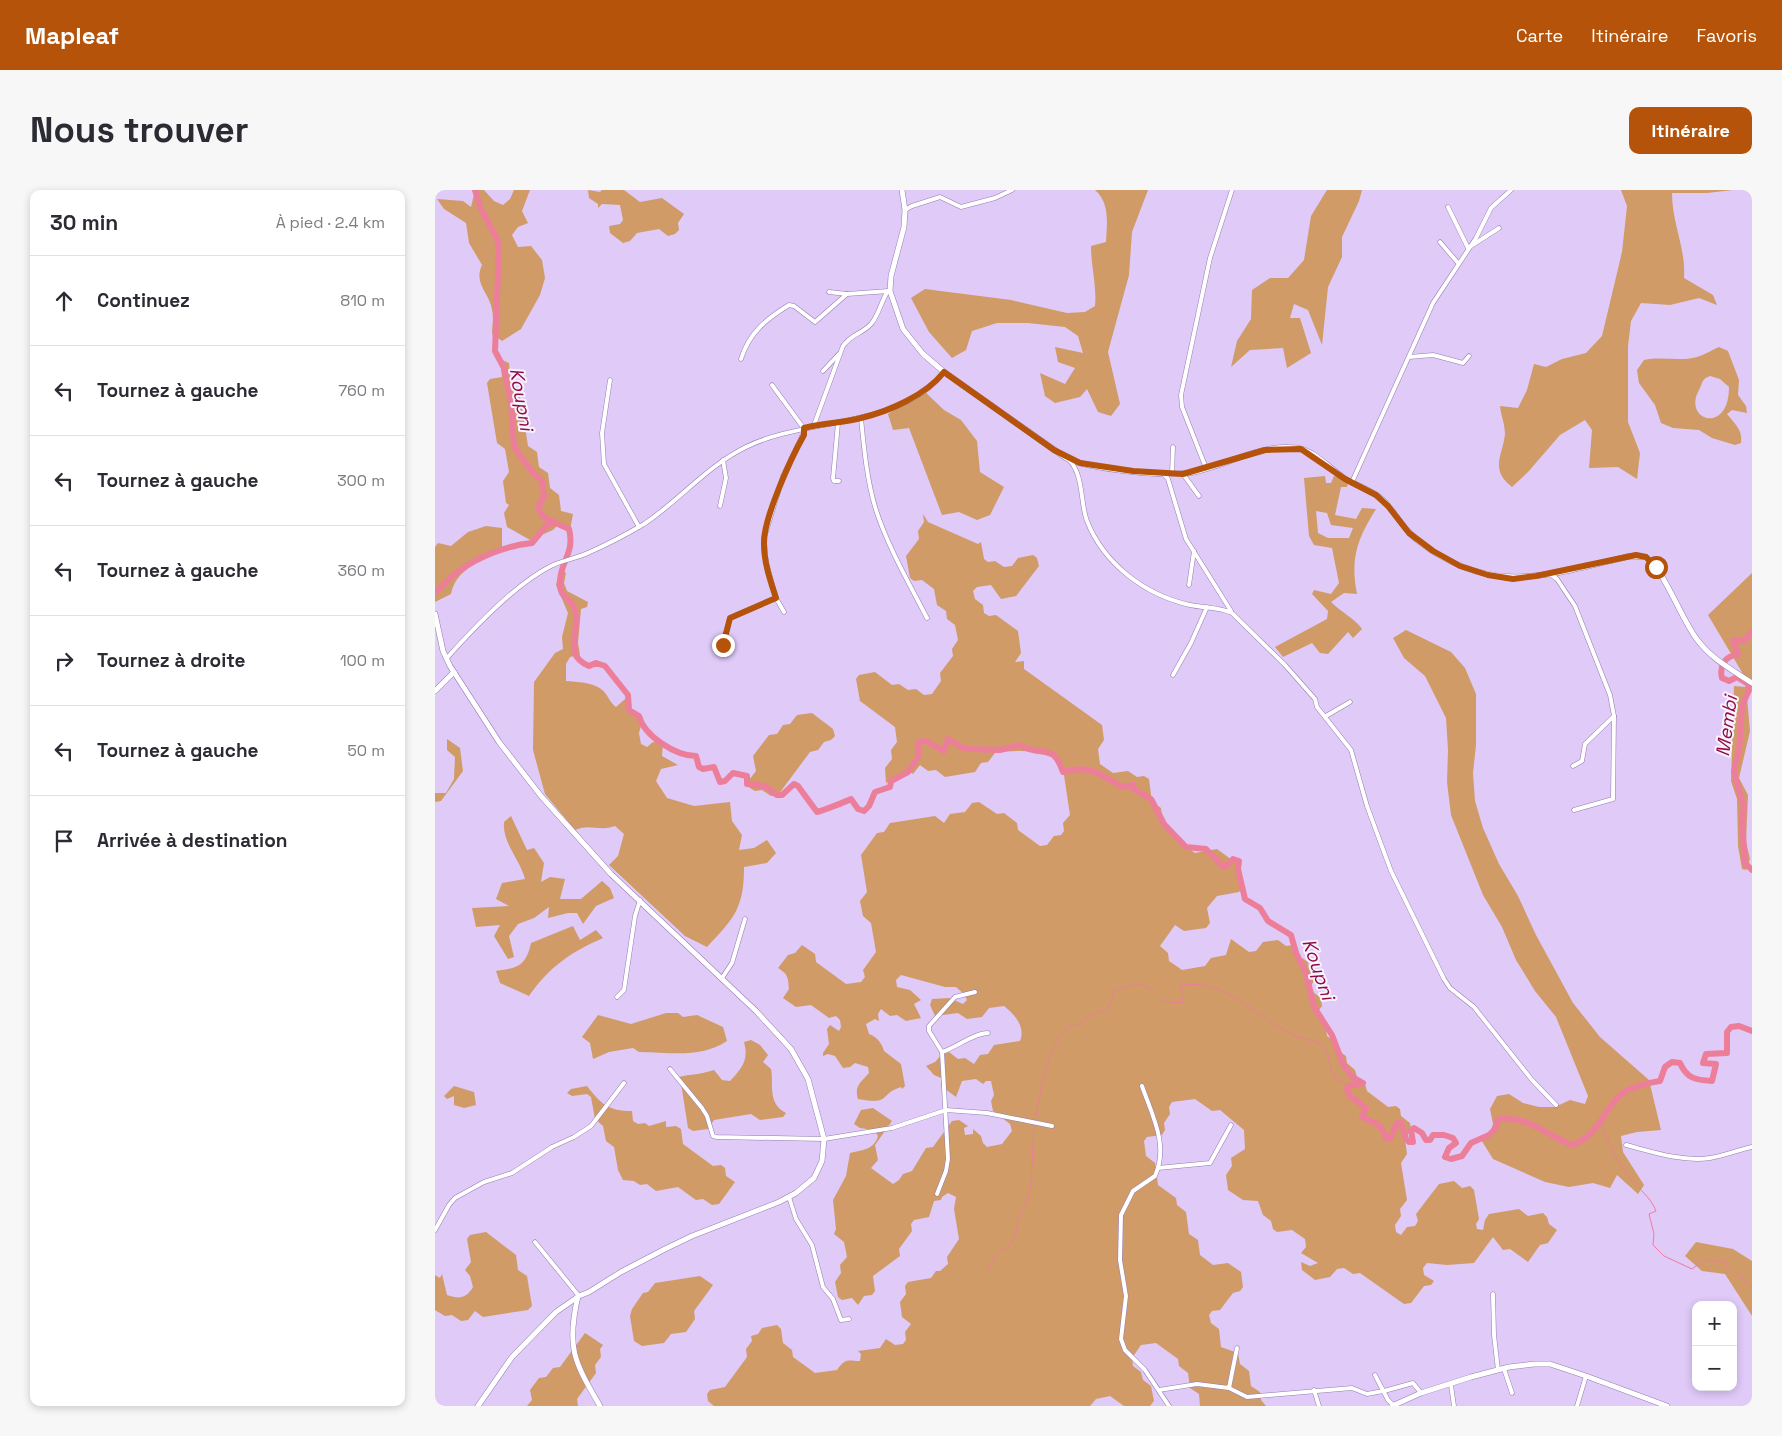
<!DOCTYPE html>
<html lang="fr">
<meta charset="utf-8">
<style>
:root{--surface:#fff;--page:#f7f7f7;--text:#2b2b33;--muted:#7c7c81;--line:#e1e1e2;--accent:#b45309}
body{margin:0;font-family:"Space Grotesk",sans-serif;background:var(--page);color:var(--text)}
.controls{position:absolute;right:15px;bottom:15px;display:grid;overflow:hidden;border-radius:10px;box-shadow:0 2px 8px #0003}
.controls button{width:45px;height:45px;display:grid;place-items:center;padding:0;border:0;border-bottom:1px solid var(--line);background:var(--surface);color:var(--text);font:25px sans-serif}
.stop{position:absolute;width:15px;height:15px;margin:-11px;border:4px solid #b45309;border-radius:50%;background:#fff}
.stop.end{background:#b45309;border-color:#fff;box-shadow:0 1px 5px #0008}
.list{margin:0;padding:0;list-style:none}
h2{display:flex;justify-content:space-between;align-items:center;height:65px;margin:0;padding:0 20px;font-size:21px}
h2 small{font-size:16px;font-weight:400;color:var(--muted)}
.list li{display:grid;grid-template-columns:32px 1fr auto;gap:15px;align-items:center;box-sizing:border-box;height:90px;padding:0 20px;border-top:1px solid var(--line)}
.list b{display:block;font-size:19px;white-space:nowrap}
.list em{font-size:16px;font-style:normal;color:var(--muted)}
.icon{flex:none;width:28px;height:28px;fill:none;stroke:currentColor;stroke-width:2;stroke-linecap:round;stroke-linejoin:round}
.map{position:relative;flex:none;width:1317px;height:1216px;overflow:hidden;border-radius:10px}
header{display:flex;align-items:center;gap:30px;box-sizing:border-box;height:70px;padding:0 25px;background:var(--accent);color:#fff}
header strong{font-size:24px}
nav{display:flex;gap:28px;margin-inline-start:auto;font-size:18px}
.intro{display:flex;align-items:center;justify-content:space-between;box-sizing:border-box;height:120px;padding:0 30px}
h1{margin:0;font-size:35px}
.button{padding:12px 22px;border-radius:10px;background:var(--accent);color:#fff;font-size:18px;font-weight:700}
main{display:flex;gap:30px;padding:0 30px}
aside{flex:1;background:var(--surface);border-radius:10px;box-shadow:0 2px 8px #0003}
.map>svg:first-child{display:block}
.green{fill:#d09b67;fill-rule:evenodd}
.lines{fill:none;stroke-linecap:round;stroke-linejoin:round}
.stream{stroke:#ec7e99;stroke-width:1}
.river{stroke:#ec7e99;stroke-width:6}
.street-casing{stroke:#957cb1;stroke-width:5}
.secondary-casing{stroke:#957cb1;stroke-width:6}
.street{stroke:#fff;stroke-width:4}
.secondary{stroke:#fff;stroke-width:5}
.route{stroke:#b45309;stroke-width:6}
.labels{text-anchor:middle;stroke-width:4;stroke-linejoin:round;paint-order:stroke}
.water-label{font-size:19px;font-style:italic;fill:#940a43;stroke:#f8f3ff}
</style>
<header>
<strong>Mapleaf</strong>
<nav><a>Carte</a><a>Itinéraire</a><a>Favoris</a></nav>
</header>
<div class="intro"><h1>Nous trouver</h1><a class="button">Itinéraire</a></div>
<main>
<aside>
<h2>30 min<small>À pied · 2.4 km</small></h2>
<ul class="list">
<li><svg class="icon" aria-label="ahead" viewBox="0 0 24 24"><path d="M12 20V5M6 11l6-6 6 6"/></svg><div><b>Continuez</b></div><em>810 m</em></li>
<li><svg class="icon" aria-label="left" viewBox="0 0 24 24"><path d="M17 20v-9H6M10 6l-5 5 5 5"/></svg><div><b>Tournez à gauche</b></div><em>760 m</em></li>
<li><svg class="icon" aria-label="left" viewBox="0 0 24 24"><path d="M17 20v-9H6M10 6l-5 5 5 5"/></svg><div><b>Tournez à gauche</b></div><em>300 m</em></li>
<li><svg class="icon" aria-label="left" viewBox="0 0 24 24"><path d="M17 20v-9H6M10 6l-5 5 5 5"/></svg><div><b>Tournez à gauche</b></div><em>360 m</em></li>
<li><svg class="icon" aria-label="right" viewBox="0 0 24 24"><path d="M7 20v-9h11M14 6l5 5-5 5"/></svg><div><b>Tournez à droite</b></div><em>100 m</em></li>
<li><svg class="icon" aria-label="left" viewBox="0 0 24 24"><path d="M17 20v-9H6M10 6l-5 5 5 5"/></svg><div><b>Tournez à gauche</b></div><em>50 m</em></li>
<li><svg class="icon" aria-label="arrive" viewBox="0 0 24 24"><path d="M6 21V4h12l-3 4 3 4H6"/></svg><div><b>Arrivée à destination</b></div></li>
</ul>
</aside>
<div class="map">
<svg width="1317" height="1216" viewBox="0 0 1317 1216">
<rect width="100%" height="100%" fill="#dfcaf8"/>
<g class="green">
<path d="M40 0H49L59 11 68 15 75 9 79 0H95L87 21 93 33 83 37 77 45 83 57 96 56 107 70 110 88 105 105 86 139 67 151 57 144C57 137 59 128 57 120 55 103 38 94 47 75L34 53 31 33 9 19 2 9 28 11 36 17Z"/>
<path d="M153 0 165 2 167 0H189L205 12 227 8 249 24 243 33 244 40 240 44 233 46 224 39 202 43 195 51 188 53 175 43 174 36 185 34 188 30 185 15 167 14 163 18V14L154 8Z"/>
<path d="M660 0H713L697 42 694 85 673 162 685 214 676 226 663 222 652 199 645 207 620 213 610 206 605 183 630 194 640 178 623 172 620 157 648 163 643 146 630 137 593 133H562L537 141 531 160 517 168 494 142 476 108 490 99 576 110 632 123 650 122 660 116C662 96 656 77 656 56L671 52C672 33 675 13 660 0Z"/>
<path d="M892 0H927L924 11 907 47V67L893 97 887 155 873 120 859 114 855 128H865L876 163 852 178 848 158 815 160 796 177 802 151 816 129 817 100 835 88H853L869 70 876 26Z"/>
<path d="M1186 0H1298L1272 3H1237C1237 34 1251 58 1249 88L1278 105 1282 115 1264 108 1235 115 1206 113 1196 131 1193 156V232L1205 263 1202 289 1183 277 1154 278 1157 240 1150 230 1125 245 1093 282 1077 297C1054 279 1068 265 1070 244 1070 235 1066 225 1065 216L1083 218 1092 200 1099 174 1111 177 1127 169 1151 163 1167 146 1187 62 1192 16Z"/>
<path d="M1284 157 1293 161 1304 190 1303 205 1311 216 1312 223 1297 220 1292 224C1300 234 1308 240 1306 253L1300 255 1277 248 1264 240 1238 238 1226 233 1220 215 1204 193 1202 180 1209 170C1227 166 1244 172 1262 167 1269 165 1277 160 1284 157ZM1275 186 1285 189 1294 197C1294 246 1247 230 1264 200 1268 193 1266 189 1275 186Z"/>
<path d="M65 169 74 173 75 185 86 210 93 256 102 262 104 277 113 283 115 298 124 305 126 321 138 324 135 340 122 336 118 340 95 350 72 337 69 323 74 315 71 313 68 291 74 282 70 259 62 253 52 193 55 189 67 187Z"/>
<path d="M488 200 509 220 526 230 542 251 545 282 569 297 555 325 542 330 524 322 507 325 474 238 458 240 453 224Z"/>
<path d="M890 286 891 293H896L899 286 914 289 912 297H906L900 325 921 329 927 318 941 319C922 349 915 369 922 404L909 403 896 412C906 422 919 428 927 439L918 448 913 442 893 464 885 463 877 453 848 467 840 457 892 429 893 421 877 404 879 400 896 404 904 393 897 358 879 355 874 346 869 288ZM881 321 892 323 896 335 918 338 914 348H893L883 343Z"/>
<path d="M488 324 493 332 543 354 546 352 549 369 553 372 560 371 569 377 577 376 583 368 598 365 602 368 604 376 581 406 566 409 556 395 542 397 538 401 540 409 548 415 549 423 554 426 561 425 583 441 586 463 580 472 589 471V479L667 535 669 550 663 559 665 574 678 583 693 581 702 587 709 586 714 589 717 612 726 618 728 633 737 639 738 647 760 663 782 659 804 675 807 698 804 702 782 706 772 718 775 733 771 738 749 741 740 735 725 756 733 763 734 771 747 780 770 776 776 768 791 765 796 749 814 762 821 761 828 752 843 750 851 756 859 755 863 758 864 766 873 772 874 779 883 786 876 795 878 802 886 808 887 816 881 824 890 831 892 846 901 852 902 860 911 866 912 873 920 880 922 887 930 894 932 901 953 917 961 916 965 919 966 926 975 933 976 940 970 949 972 964 966 973 972 1010 965 1019 966 1026 960 1035 961 1042 966 1045 972 1037 980 1036 983 1031 981 1024 1004 994 1019 991 1027 998 1035 996 1039 1000 1044 1029 1041 1034 1042 1039 1048 1040 1050 1030 1054 1024 1084 1019 1093 1026 1108 1023 1112 1027 1114 1034 1122 1040 1113 1053 1105 1055 1093 1072 1075 1059 1068 1060 1058 1047 1039 1073 1012 1075 992 1073 988 1078 989 1085 999 1091 996 1095 989 1096 976 1113 969 1114 925 1083 918 1084 909 1078 902 1079 895 1087 880 1090 867 1080 866 1072 875 1076 883 1073 866 1063 871 1057 870 1049 857 1040 842 1042 838 1039 836 1031 828 1025 823 1011 808 1010 793 1000 791 985 797 976 796 968 810 959 809 940 785 920 777 921 760 909 737 912 734 917 735 924 729 933 730 940 727 945 712 947 709 951 711 966 720 973 723 995 741 1008 742 1015 751 1022 754 1044 763 1050 765 1065 778 1075 793 1073 806 1082 808 1097 805 1101 798 1103 785 1120 777 1121 774 1125 776 1133 784 1139 786 1157 803 1163 805 1174 814 1181 816 1196 825 1202 826 1210 831 1216H765L764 1204 755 1198 753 1183 744 1176 743 1169 721 1153 706 1155 697 1168 698 1176 706 1182 708 1190 716 1196 719 1211 715 1216H689L675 1206 661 1209 655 1216H279L273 1211 272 1204 275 1200 290 1197 312 1167 311 1159 317 1151 316 1146 323 1144 327 1138 342 1135 346 1139 348 1153 357 1160 358 1167 380 1183 402 1180C411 1167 413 1171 425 1171L426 1164 423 1161 445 1158 451 1149 460 1155 468 1154 471 1150 470 1142 476 1134 467 1127 465 1112 471 1104 470 1096 473 1092 496 1088 501 1081H505L513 1074 512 1067 524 1049 519 1019 521 1007 513 1003 507 1007 506 1010 499 1011 494 1027 479 1030 476 1034 477 1041 464 1059 465 1066 438 1086 440 1101 437 1105 429 1106 423 1115 417 1108 407 1110 403 1107 400 1092 406 1083 405 1075 412 1067 409 1052 399 1044 401 1039 398 1010 411 986 415 963C427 960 439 960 443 946L439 940 425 938 419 934 426 920 438 918 457 931 440 955 443 970 436 978 458 994 464 990 468 984 477 981 491 958 498 957 517 931 524 930 533 936 529 938 530 945 538 944V939L546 946 548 953 552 957 567 954 577 941 575 934 558 921 556 911 559 905 556 891H551L548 894 541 889 527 891 521 907 506 896V888L499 885 491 876 500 872 507 864 514 862 523 869 530 868 539 874 545 865 553 864 559 855 585 851C591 836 579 824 569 816L554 818 547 827 532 829 523 823 500 826 495 815 497 809 514 808 528 814 532 810 529 804 521 797H510L466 785 461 790 462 797 475 800 486 810 479 814 486 828 471 831 462 825 455 826 446 819 443 824 444 831 440 829 431 834 434 844C441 846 447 853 449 861L466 874 470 896 467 899 466 897C442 905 458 915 423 909 419 896 426 892 434 883L433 877 420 873 415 877 408 878 400 866 393 864 388 866V863L394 854 392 839 395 835 404 841 406 837 405 830 401 826 394 828 376 815 361 817 348 808 354 799C353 787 353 784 343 778L353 765 360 763 367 755 380 764 381 772 411 794 426 792 430 787 428 780 441 762 436 733 428 726 425 711 432 702 426 665 442 643 449 642 455 633 500 626 509 633 515 624 530 622 537 613 544 612 562 624 569 623 582 633 583 640 605 656 612 655 619 646 626 645 629 641 628 633 635 625 627 572 615 564 616 567C596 560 580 560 560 563L553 572 546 573 540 582 510 587 501 580 493 581 485 575 478 584 473 580 451 593 450 578 457 569 456 560 462 552 460 537 425 511 421 489 424 485 440 482 457 495 464 494 473 500 481 499 489 505 497 504 506 491 505 483 518 466 517 459 523 450 520 435 512 429 511 421 502 415 499 399 487 390 479 391 475 388 471 366 484 349 483 341 489 332Z"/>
<path d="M51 336 67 338V357C47 372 21 378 16 404L0 412V357L3 353 16 356 33 342Z"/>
<path d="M125 378 131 383 129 393 132 401 153 412 152 417 146 419 143 453 145 465 135 467 131 474V491C142 492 157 492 166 499 173 504 174 512 181 517L190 509 207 532 204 543 206 554 212 557 218 552 228 553 227 566 243 575 226 579 221 591 232 608 259 616 295 612 297 631 307 645 304 660 319 658 332 650 341 663 332 673 309 677C309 719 299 728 272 757L250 746 174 675 183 666 189 644 180 636C164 642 156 633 140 640L110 604 98 560 99 492 120 463 128 459 127 447 133 423 121 395Z"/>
<path d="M1317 383V499L1273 425Z"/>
<path d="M971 440 1016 462 1030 478 1041 504V555L1038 583 1040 611 1048 638 1064 674 1083 706 1101 745 1138 813 1165 847 1214 890 1226 940 1202 942 1186 946 1188 962 1209 995 1203 1004 1182 985 1175 998 1158 993 1134 997 1110 992 1058 969 1045 948 1054 946 1058 934 1055 919 1062 906 1074 904 1088 913 1104 917H1120L1135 910 1150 914 1153 906 1121 827 1100 801 1081 770 1067 737 1048 705 1016 625 1012 592 1013 560 1011 528 990 486 969 468 958 448Z"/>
<path d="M1299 496 1311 497 1315 541 1304 588 1313 605 1311 652 1315 669 1311 680 1307 679 1303 656 1302 609 1296 591Z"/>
<path d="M377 523 398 539 400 546 396 550 389 552 383 560 375 562 343 605 336 606 327 600 320 601 315 598 314 590 321 581 318 566 334 545 342 544 348 535 355 534 362 525Z"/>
<path d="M12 549 25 558 28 581 6 611 0 612V603H11L19 589 20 567 12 560Z"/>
<path d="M76 626 92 660 99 658 109 673 106 692 115 687 130 689 125 709H146L167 691 175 698 179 708 161 716 148 734 142 723H133L113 728 114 717 99 728 83 734 74 746 79 767 73 769 59 746 65 735 41 737 37 718 74 716 61 709 67 693 90 689C85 669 67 653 69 632Z"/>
<path d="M138 736 145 750 161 740 168 748C136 762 114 777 94 806L65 793 61 781C83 778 91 776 96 753Z"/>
<path d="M231 823H243L248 827 262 825 288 837 292 851C264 869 236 862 204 862L198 858 174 862 158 869 155 853 147 847 163 825 196 834Z"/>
<path d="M316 850 325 855 333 865 328 872 336 879C339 895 332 913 351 923L348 927 325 930 316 924 279 930 273 939 258 941 253 938 246 893 240 888C253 884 265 885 279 880L287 890 295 891C307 878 314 870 309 852Z"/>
<path d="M19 896 39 902 41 915 29 918 19 915V906L12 909 9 906Z"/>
<path d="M152 896C166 914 173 921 197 921L198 931 203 934 210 933 214 936 231 931V937L241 936 246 939 248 954 278 976 286 975 290 978 291 986 300 992 284 1014 277 1015 268 1009 261 1010 243 997 221 1001 212 994 205 995 199 991 188 990 183 980 179 957 171 951 168 936 160 929 156 907 152 904 137 906 132 903 136 899Z"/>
<path d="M51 1042 81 1065 83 1080 92 1086 97 1116 93 1120 48 1127 40 1121 33 1130 26 1131 17 1125 10 1126 0 1120V1085L5 1088 7 1084 12 1105C24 1109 31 1109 38 1097L35 1086 30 1080 36 1072 32 1049 35 1045Z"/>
<path d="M1261 1052 1298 1059 1317 1071V1126L1290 1084 1267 1081 1250 1066Z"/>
<path d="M265 1086 278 1095 259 1121 260 1129 251 1142 236 1144 229 1153 207 1156 199 1151 195 1126 197 1119 208 1103 213 1102 220 1093Z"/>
<path d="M150 1143 168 1155 165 1159 166 1167 160 1175 161 1183 142 1209 143 1216H92L97 1210 95 1200 104 1188 111 1187 118 1178 125 1177Z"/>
</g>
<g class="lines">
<g class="stream">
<path d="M600 931C606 899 610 860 634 836 651 835 645 830 658 825 675 817 674 820 680 800 689 797 702 792 712 797 728 805 724 815 748 812L745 795C752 795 761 794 768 795 795 799 831 831 856 844 864 849 877 849 885 854 902 866 885 886 914 896"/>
<path d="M1166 931C1172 950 1181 969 1192 984 1201 997 1216 1007 1221 1021L1214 1024 1219 1044 1218 1055 1229 1066 1257 1079 1270 1069 1290 1073 1317 1097"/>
<path d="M552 1080 563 1063 574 1056 581 1045 583 1029 593 1009 596 992 599 935"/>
</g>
<g class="river">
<path d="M40 0 46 19 62 49 64 57 60 161 69 178 76 213 79 257 98 283 107 291 109 306 103 317 108 327 134 339C140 363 126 370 125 391 124 408 133 406 139 417 148 439 125 464 154 476L161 473 170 476 193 505 194 520 204 526C209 546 241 566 261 566L264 577 268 579 279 577 285 592 290 591 298 583 312 586V594L330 596 342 605H347L359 594 363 596 382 622C387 621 412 611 416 609L423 619 429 621 434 616 440 602 455 597 456 591 473 582 483 567V552L491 551 509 561 513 549 530 559 565 560 585 555C607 569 617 550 628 582 657 574 664 585 688 597L698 595 700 600 716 609 729 634 751 657 771 659 788 677 794 674 798 669 804 671 803 679 810 709 825 718 833 731 856 745 861 763 871 783 879 817 897 845 908 874 916 886 928 893 914 896 912 900 915 906 931 918 927 927C940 934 946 932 951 948L955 949 962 933H966L971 949 974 952H978L976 940 979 938 987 943 991 950H995L998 945H1009L1018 948 1021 953 1014 958 1010 967 1016 969 1027 966 1036 953 1054 945 1061 938 1062 930C1089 923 1113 946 1137 955 1166 945 1166 920 1188 903 1198 896 1213 893 1225 891L1230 877 1237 872 1245 873C1252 889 1261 890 1277 891L1281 874 1268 873 1271 864 1292 863V842L1296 837 1304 836 1317 841"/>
<path d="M0 402C8 396 15 387 24 381 43 367 73 355 97 353L111 336 117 333"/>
<path d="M1317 442 1309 451 1298 450 1303 465C1290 465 1284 477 1287 488L1294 491 1302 487 1313 494 1314 500 1307 516 1304 561 1299 581 1309 618 1307 631 1310 673 1317 680"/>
</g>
<defs>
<g id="street">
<path d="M1013 17 1033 58 1064 38"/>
<path d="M470 20 477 16 505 7 526 17 560 8 577 0"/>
<path d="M1005 52 1023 73"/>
<path d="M394 102 412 104 454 101"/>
<path d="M974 167 998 165 1028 173 1034 166"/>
<path d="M306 169C314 143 331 129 354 115L359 116 380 132 412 104"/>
<path d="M388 181 404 164"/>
<path d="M175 190 167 243 169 274 204 337"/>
<path d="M337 195 370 240 348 286 329 348 331 372 341 408 349 422"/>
<path d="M426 228C429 259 432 291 441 320 453 357 474 393 492 428"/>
<path d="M403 233 398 288 399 291H404"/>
<path d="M379 235 408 156C416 144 427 144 436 134 444 125 446 111 453 101"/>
<path d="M633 269C649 283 645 313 652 331 669 374 710 405 755 415 769 418 784 417 797 423L850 475 880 509 882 517 916 560 932 616 956 681 1009 789 1015 798 1039 817 1097 890 1121 915"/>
<path d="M771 278 747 217 746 205 775 68 797 0"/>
<path d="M728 283 733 289 751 349 796 421"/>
<path d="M737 284 738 257"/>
<path d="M748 284 764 306"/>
<path d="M917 292 998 113 1041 48 1056 18 1076 0"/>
<path d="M285 316 291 288 288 270"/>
<path d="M1115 384 1122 389 1140 416 1175 505 1179 526 1178 609 1139 620"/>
<path d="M754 395 759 361"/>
<path d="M288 455 295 428 341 408"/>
<path d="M12 468C37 440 82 393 116 376 129 370 143 368 155 362 173 354 192 344 209 334 245 310 272 276 311 257 371 227 466 239 509 182"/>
<path d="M738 485 756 453 772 417"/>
<path d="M891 526 915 512"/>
<path d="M1138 576 1147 571 1150 554 1179 526"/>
<path d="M287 788 297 773 310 729"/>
<path d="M182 807 189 800 200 726 205 710"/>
<path d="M507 862 494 841V836L520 807 540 802"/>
<path d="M235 879 267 918 272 926 278 946 282 947 389 949 457 938 511 920 552 923 617 936"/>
<path d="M707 896C717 925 734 955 720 986L698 1001 686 1025 685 1070 691 1106 686 1149 690 1160 710 1180 734 1216"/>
<path d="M1191 955C1218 962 1247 972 1275 968 1289 966 1303 960 1317 957"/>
<path d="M723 978 775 973 796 935"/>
<path d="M502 1004 511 981 513 969 507 862C522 857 539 843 553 843"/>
<path d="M354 1007 361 1029 377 1055 388 1097 398 1109 406 1130 414 1129"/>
<path d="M0 1040 14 1015 20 1008 49 992 77 983 117 957 139 947 156 936 189 893"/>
<path d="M100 1052 144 1106"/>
<path d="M1058 1104 1059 1145 1063 1180"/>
<path d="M1069 1179 1077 1203"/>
<path d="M940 1185 953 1210 958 1215"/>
<path d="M1016 1195 1019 1216"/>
<path d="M794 1198 812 1207 917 1198 932 1204 948 1201"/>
<path d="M724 1200 762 1194 794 1198 802 1158"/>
<path d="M879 1200 884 1216"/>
<path d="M949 1201 978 1193 986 1203"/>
<path d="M1142 1216 1151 1186"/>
</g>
<g id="secondary">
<path d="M467 0 470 20 469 37 456 86 455 101 468 139 488 164 509 182 631 268C656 279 732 288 759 282 793 275 824 254 861 258 879 260 894 278 909 288 921 296 937 300 948 310 961 323 968 339 982 350 1056 408 1113 385 1195 366L1211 367C1230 382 1245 426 1261 448 1276 469 1296 479 1317 493"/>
<path d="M0 424 8 461 15 476 64 552 106 606 176 684 321 821 356 859 373 889 389 949 387 971 379 988 361 1003 344 1012 257 1046 230 1059 186 1082 154 1102 144 1106 121 1122 77 1167 43 1216"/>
<path d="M0 501 19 482"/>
<path d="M143 1106C131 1158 139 1171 165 1216"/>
<path d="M957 1216 986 1203 1036 1187 1074 1177 1099 1174H1115L1151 1186 1232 1216"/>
</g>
</defs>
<use href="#street" class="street-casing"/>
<use href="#secondary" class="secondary-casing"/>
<use href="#street" class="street"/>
<use href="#secondary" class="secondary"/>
</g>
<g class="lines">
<path class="route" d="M288 455 295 428 341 408C335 390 329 372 329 354 328 329 356 268 369 245V238C388 233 408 233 426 228 455 221 491 205 509 182L619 260 645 273 698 281 748 284 830 260 866 259 910 289 941 305 953 316 974 343 998 361 1025 376 1053 385 1078 389 1101 386 1201 365 1211 367 1221 377"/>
</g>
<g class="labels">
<g class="water-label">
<text transform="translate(87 209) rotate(80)" y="7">Koupni</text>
<text transform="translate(1291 536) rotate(-82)" y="7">Membi</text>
<text transform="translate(884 779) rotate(71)" y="7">Koupni</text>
</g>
</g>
</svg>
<div class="controls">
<button>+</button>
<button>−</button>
</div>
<div class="stop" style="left:1221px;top:377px"></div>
<div class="stop end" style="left:288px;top:455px"></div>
</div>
</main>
